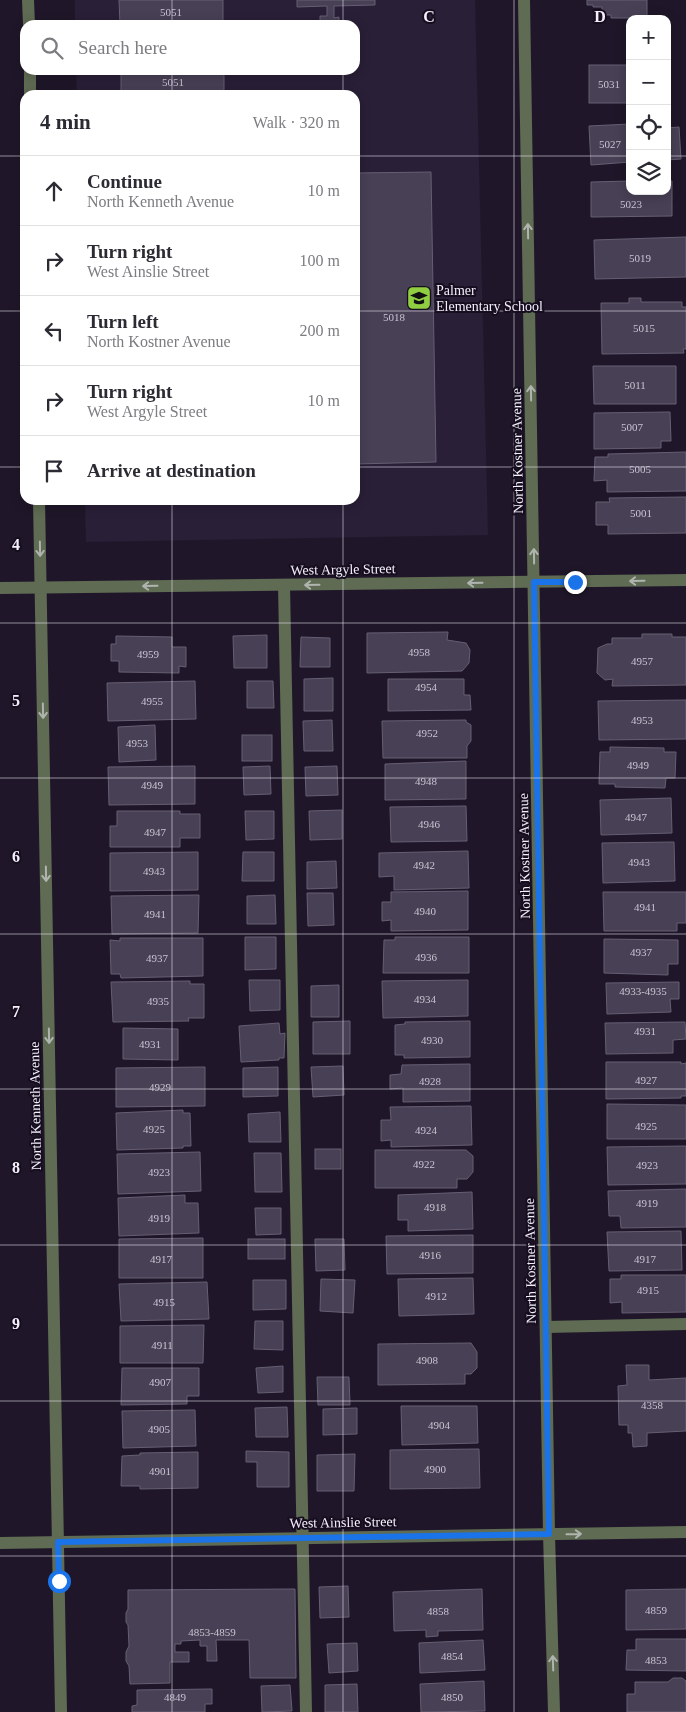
<!DOCTYPE html>
<meta charset="utf-8">
<style>
:root{--surface:#fff;--page:#f7f7f7;--text:#2b2b33;--muted:#7c7c81;--line:#e1e1e2}
body{margin:0;font-family:Georgia,serif;background:var(--page);color:var(--text)}
.controls{position:absolute;right:15px;top:15px;display:grid;overflow:hidden;border-radius:10px;box-shadow:0 2px 12px #0003}
.controls button{width:45px;height:45px;display:grid;place-items:center;padding:0;border:0;border-bottom:1px solid var(--line);background:var(--surface);color:var(--text);font:25px sans-serif}
.stop{position:absolute;width:15px;height:15px;margin:-11px;border:4px solid #1a73e8;border-radius:50%;background:#fff}
.stop.end{background:#1a73e8;border-color:#fff;box-shadow:0 1px 5px #0008}
.list{margin:0;padding:0;list-style:none}
h2{display:flex;justify-content:space-between;align-items:center;height:65px;margin:0;padding:0 20px;font-size:21px}
h2 small{font-size:16px;font-weight:400;color:var(--muted)}
.list li{display:grid;grid-template-columns:32px 1fr auto;gap:15px;align-items:center;box-sizing:border-box;height:70px;padding:0 20px;border-top:1px solid var(--line)}
.list b{display:block;font-size:19px;white-space:nowrap}
.list p{margin:0;font-size:16px;white-space:nowrap;color:var(--muted)}
.list em{font-size:16px;font-style:normal;color:var(--muted)}
.icon{flex:none;width:28px;height:28px;fill:none;stroke:currentColor;stroke-width:2;stroke-linecap:round;stroke-linejoin:round}
.map{position:relative;flex:none;width:686px;height:1712px;overflow:hidden}
.search{position:absolute;background:var(--surface);box-shadow:0 2px 12px #0003;left:20px;top:20px;width:340px;height:55px;display:flex;align-items:center;gap:12px;box-sizing:border-box;padding:0 18px;border-radius:15px;color:var(--muted);font-size:19px}
.panel{position:absolute;background:var(--surface);box-shadow:0 2px 12px #0003;left:20px;top:90px;width:340px;height:415px;border-radius:15px}
.map>svg:first-child{display:block}
.built{fill:#291f37}
.building{fill:#484055;stroke:#665e73}
.lines{fill:none;stroke-linecap:round;stroke-linejoin:round}
.lane{stroke:#5f6b53;stroke-width:12}
.street{stroke:#5f6b53;stroke-width:12}
.oneway{stroke:#b0b4af}
.route{stroke:#1a73e8;stroke-width:6}
.grid{fill:none;stroke:#f3effb;stroke-width:1;stroke-opacity:0.55}
.labels{text-anchor:middle;stroke-width:4;stroke-linejoin:round;paint-order:stroke}
.number-label{font-size:11px;fill:#c8c3d2}
.poi-label{font-size:14px;fill:#f3effb;stroke:#160e1f;text-anchor:start}
.street-label{font-size:14px;fill:#f3effb;stroke:#160e1f}
.grid-label{font-size:16px;text-anchor:middle;font-weight:bold;fill:#f3effb;stroke:#160e1f;stroke-width:4;stroke-linejoin:round;paint-order:stroke}
</style>
<div class="map">
<svg width="686" height="1712" viewBox="0 0 686 1712">
<rect width="100%" height="100%" fill="#1f1729"/>
<path class="built" d="M75 0H475L488 535 86 542 85 500H355V95H77L76 70H355V25H75Z"/>
<g class="building">
<path d="M119 0H223V25H120Z"/>
<path d="M297 0H375V5L334 6V18L339 17V25H320V16H327V6L297 7Z"/>
<path d="M587 0H647V18H611V15H602V7H593V5H587Z"/>
<rect x="589" y="65" width="41" height="38"/>
<rect x="121" y="70" width="103" height="25"/>
<path d="M630 124V162L591 165 589 126Z"/>
<path d="M679 127 681 159 667 160V128Z"/>
<path d="M431 172 436 462 355 464V173Z"/>
<path d="M630 181V191H667V181H672V216L591 217V182Z"/>
<path d="M686 237V277L595 279 594 240Z"/>
<path d="M629 298H641V302H682V307H686V349H683L684 353 602 354 601 303H629Z"/>
<path d="M593 366H676V404H594Z"/>
<path d="M670 412 671 441H661V448L594 449V413Z"/>
<path d="M686 452V491L607 492V480L594 481 595 457H608V454Z"/>
<path d="M686 497V533L608 534V525H596V502H610L609 498Z"/>
<path d="M448 632 447 640 466 643 470 650 469 663 462 671 367 673V633Z"/>
<path d="M642 634H672V637H686V685L612 686 613 679 605 680 597 673 598 648 607 644H612V638H642Z"/>
<path d="M267 635V668H234L233 636Z"/>
<path d="M116 636 172 637V647H186V667L179 666V673L119 672V661H111V644H116Z"/>
<path d="M301 637 330 638V667H300Z"/>
<path d="M333 678V711H304V679Z"/>
<path d="M388 679H464V695H470L471 710 388 711Z"/>
<path d="M195 681 196 719 108 721 107 683Z"/>
<path d="M247 681H273L274 708H247Z"/>
<path d="M686 700V739L599 740 598 701Z"/>
<path d="M332 720 333 751H304L303 721Z"/>
<path d="M466 720V722L471 725V741L467 746V758H383L382 721Z"/>
<path d="M155 725 156 760 119 762 118 727Z"/>
<rect x="242" y="735" width="30" height="26"/>
<path d="M610 747 664 748V752H676L675 778H666L665 788 615 787V784H599L600 752H610Z"/>
<path d="M466 761V799L385 800V764Z"/>
<path d="M195 766V804L109 805 108 767Z"/>
<path d="M270 766 271 794 244 795 243 767Z"/>
<path d="M337 766 338 795 306 796 305 767Z"/>
<path d="M671 798 672 833 601 835 600 800Z"/>
<path d="M466 806 467 841 391 842 390 807Z"/>
<path d="M342 810V839L310 840 309 811Z"/>
<path d="M117 811H180V814H200V838H180V847H110V826H117Z"/>
<path d="M245 811H274V839L246 840Z"/>
<path d="M674 842 675 881 603 883 602 843Z"/>
<path d="M468 851 469 888 394 890V876L379 877V853Z"/>
<path d="M198 852V890L110 891V853Z"/>
<path d="M243 852H274V881H242Z"/>
<path d="M336 861 337 888 307 889V862Z"/>
<path d="M468 891V930L391 931V920L382 921V902H391V892Z"/>
<path d="M603 892H686V923H677V931H604Z"/>
<path d="M307 893H333L334 925 308 926Z"/>
<path d="M199 895 198 933 112 934 111 896Z"/>
<path d="M275 895 276 924H247V896Z"/>
<path d="M245 937H276V969L245 970Z"/>
<path d="M395 937H469V973H383L384 940H395Z"/>
<path d="M120 938H203V976L121 978 120 974H111L110 940 120 941Z"/>
<path d="M604 939 678 940V964H668V975L604 973Z"/>
<path d="M249 980H280V1010L250 1011Z"/>
<path d="M468 980V1016L383 1018 382 981Z"/>
<path d="M190 981V984H204V1018H188L189 1021 113 1022 111 982Z"/>
<path d="M679 982V999H670L671 1012 607 1014 606 983Z"/>
<path d="M339 985V1017H311V986Z"/>
<path d="M350 1021V1054H313V1022Z"/>
<path d="M470 1021V1057L404 1058V1055H395V1025L405 1024V1022Z"/>
<path d="M685 1022 686 1039 673 1040V1053L606 1054 605 1023Z"/>
<path d="M279 1023 280 1034 285 1033 284 1058H279V1060L241 1062 239 1026Z"/>
<path d="M123 1028 178 1029V1060L123 1059Z"/>
<path d="M606 1062H681V1064L686 1063V1096H681V1098L606 1099Z"/>
<path d="M470 1064V1101L403 1102V1088L390 1089V1075L401 1074 402 1065Z"/>
<path d="M343 1066 344 1095 313 1097 311 1067Z"/>
<path d="M205 1067V1106L116 1107V1068Z"/>
<path d="M278 1067V1096L243 1097V1068Z"/>
<path d="M607 1104 686 1105V1139H607Z"/>
<path d="M471 1106 472 1145 391 1147V1140L381 1141V1120H391L390 1107Z"/>
<path d="M183 1110V1113H190L191 1146H183V1148L117 1150 116 1113Z"/>
<path d="M280 1112 281 1142H249L248 1114Z"/>
<path d="M686 1146V1184L608 1185 607 1147Z"/>
<rect x="315" y="1149" width="26" height="20"/>
<path d="M375 1150H466L473 1156V1172L467 1179H457V1188H375Z"/>
<path d="M200 1152 201 1191 118 1194 117 1154Z"/>
<path d="M254 1153H281L282 1192H255Z"/>
<path d="M686 1189V1227L621 1228 620 1216H609L608 1191Z"/>
<path d="M472 1192 473 1229 408 1231V1220H398V1195Z"/>
<path d="M185 1195V1203H198L199 1233 119 1236 118 1198Z"/>
<path d="M255 1208H281V1234L256 1235Z"/>
<path d="M681 1231 682 1270 609 1271 607 1232Z"/>
<path d="M473 1235V1273L387 1274 386 1236Z"/>
<path d="M203 1238V1278H119V1239Z"/>
<rect x="248" y="1239" width="37" height="20"/>
<path d="M315 1239H344L345 1270 316 1271Z"/>
<path d="M621 1275H686V1312L622 1313V1302L610 1303V1279H621Z"/>
<path d="M473 1278 474 1314 399 1316 398 1279Z"/>
<path d="M321 1279 355 1280 353 1313 320 1311Z"/>
<path d="M253 1280H286V1309L253 1310Z"/>
<path d="M207 1282 209 1319 121 1321 119 1284Z"/>
<path d="M255 1321H283V1350L254 1349Z"/>
<path d="M204 1325 203 1363H120V1326Z"/>
<path d="M471 1343 477 1352V1368L471 1374H465V1384L378 1385V1344Z"/>
<path d="M626 1365H649V1380L686 1378V1431L647 1433V1446L633 1447 632 1433H628V1425H619L618 1386 627 1385Z"/>
<path d="M283 1366V1392L258 1393 256 1368Z"/>
<path d="M122 1368H199V1396H187V1404L121 1405Z"/>
<path d="M317 1377H349L350 1405H318Z"/>
<path d="M401 1406H477L478 1443 402 1445Z"/>
<path d="M287 1407 288 1437H256L255 1408Z"/>
<path d="M357 1408V1434L323 1435V1409Z"/>
<path d="M195 1410 196 1446 123 1448 122 1411Z"/>
<path d="M479 1449 480 1488 390 1489V1450Z"/>
<path d="M246 1451 289 1452V1487H257V1462H246Z"/>
<path d="M198 1452V1488L140 1489V1486H121L122 1456 140 1455V1453Z"/>
<path d="M355 1454 354 1491H317V1455Z"/>
<path d="M348 1586 349 1617 320 1618 319 1587Z"/>
<path d="M295 1589 296 1678H250L249 1640H216L217 1661H207V1646H200V1640L181 1641V1644H175V1652H189V1662H170V1683L130 1684 129 1666 126 1661V1652L129 1646 128 1625 126 1622V1613L128 1609V1590Z"/>
<path d="M482 1589 483 1630 438 1631V1636L426 1637V1630L394 1631 393 1592Z"/>
<path d="M686 1589V1629L626 1630V1590Z"/>
<path d="M636 1639H686V1671L626 1670 627 1650H636Z"/>
<path d="M483 1640 485 1670 420 1673 419 1643Z"/>
<path d="M357 1643 358 1671 329 1673 327 1644Z"/>
<path d="M673 1678H682L686 1681V1712H627V1694H635V1682H668Z"/>
<path d="M484 1681 485 1711 421 1712 420 1684Z"/>
<path d="M357 1684 358 1712H325V1685Z"/>
<path d="M290 1685 292 1711 262 1712 261 1686Z"/>
<path d="M212 1689V1704H205V1712H132V1706L137 1705V1690Z"/>
</g>
<g class="lines">
<g class="lane">
<path d="M284 585 306 1712"/>
<path d="M546 1327 686 1324"/>
</g>
<g class="street">
<path d="M28 0 29 25"/>
<path d="M524 0 549 1534 554 1712"/>
<path d="M30 70V95"/>
<path d="M39 500 61 1712"/>
<path d="M0 588 686 580"/>
<path d="M0 1543 686 1532"/>
</g>
</g>
<defs><path id="oneway-shaft" d="M-6 0H5M1.5-3L5.5 0L1.5 3" fill="none" stroke-width="1.6" stroke-linecap="round" stroke-linejoin="round" transform="scale(1.25)"/></defs>
<g class="oneway">
<use href="#oneway-shaft" transform="translate(528 231) rotate(-91)"/>
<use href="#oneway-shaft" transform="translate(531 393) rotate(-91)"/>
<use href="#oneway-shaft" transform="translate(40 549) rotate(89)"/>
<use href="#oneway-shaft" transform="translate(534 556) rotate(-91)"/>
<use href="#oneway-shaft" transform="translate(637 581) rotate(179)"/>
<use href="#oneway-shaft" transform="translate(475 583) rotate(179)"/>
<use href="#oneway-shaft" transform="translate(312 585) rotate(179)"/>
<use href="#oneway-shaft" transform="translate(150 586) rotate(179)"/>
<use href="#oneway-shaft" transform="translate(43 711) rotate(89)"/>
<use href="#oneway-shaft" transform="translate(46 874) rotate(89)"/>
<use href="#oneway-shaft" transform="translate(49 1036) rotate(89)"/>
<use href="#oneway-shaft" transform="translate(574 1534) rotate(-1)"/>
<use href="#oneway-shaft" transform="translate(553 1663) rotate(-92)"/>
</g>
<g class="lines">
<path class="route" d="M59 1581 58 1542 549 1534 534 582H575"/>
</g>
<path class="grid" d="M172 0V25M343 0V25M514 0V1712M172 70V95M343 70V95M0 156H25M355 156H630M667 156H686M0 311H25M355 311H686M0 467H25M355 467H686M172 500V1712M343 500V1712M0 623H686M0 778H686M0 934H686M0 1089H686M0 1245H686M0 1401H686M0 1556H686"/>
<defs>
<symbol id="school-square" viewBox="-11 -11 22 22"><rect x="-9" y="-9" width="18" height="18" rx="4" fill="#90cd41" stroke="#160e1f"/><path d="M0-5L7-2L0 1L-7-2ZM-4 1L0 2.5L4 1V4Q0 6-4 4Z" fill="#111"/></symbol>
</defs>
<g fill-rule="evenodd">
<use href="#school-square" x="405" y="284" width="28" height="28"/>
</g>
<g class="labels">
<g class="number-label">
<text x="171" y="16">5051</text>
<text x="173" y="86">5051</text>
<text x="609" y="88">5031</text>
<text x="610" y="148">5027</text>
<text x="631" y="208">5023</text>
<text x="640" y="262">5019</text>
<text x="394" y="321">5018</text>
<text x="644" y="332">5015</text>
<text x="635" y="389">5011</text>
<text x="632" y="431">5007</text>
<text x="640" y="473">5005</text>
<text x="641" y="517">5001</text>
<text x="419" y="656">4958</text>
<text x="148" y="658">4959</text>
<text x="642" y="665">4957</text>
<text x="426" y="691">4954</text>
<text x="152" y="705">4955</text>
<text x="642" y="724">4953</text>
<text x="427" y="737">4952</text>
<text x="137" y="747">4953</text>
<text x="638" y="769">4949</text>
<text x="426" y="785">4948</text>
<text x="152" y="789">4949</text>
<text x="636" y="821">4947</text>
<text x="429" y="828">4946</text>
<text x="155" y="836">4947</text>
<text x="639" y="866">4943</text>
<text x="424" y="869">4942</text>
<text x="154" y="875">4943</text>
<text x="645" y="911">4941</text>
<text x="425" y="915">4940</text>
<text x="155" y="918">4941</text>
<text x="641" y="956">4937</text>
<text x="426" y="961">4936</text>
<text x="157" y="962">4937</text>
<text x="643" y="995">4933-4935</text>
<text x="425" y="1003">4934</text>
<text x="158" y="1005">4935</text>
<text x="645" y="1035">4931</text>
<text x="432" y="1044">4930</text>
<text x="150" y="1048">4931</text>
<text x="646" y="1084">4927</text>
<text x="430" y="1085">4928</text>
<text x="160" y="1091">4929</text>
<text x="646" y="1130">4925</text>
<text x="154" y="1133">4925</text>
<text x="426" y="1134">4924</text>
<text x="424" y="1168">4922</text>
<text x="647" y="1169">4923</text>
<text x="159" y="1176">4923</text>
<text x="647" y="1207">4919</text>
<text x="435" y="1211">4918</text>
<text x="159" y="1222">4919</text>
<text x="430" y="1259">4916</text>
<text x="161" y="1263">4917</text>
<text x="645" y="1263">4917</text>
<text x="648" y="1294">4915</text>
<text x="436" y="1300">4912</text>
<text x="164" y="1306">4915</text>
<text x="162" y="1349">4911</text>
<text x="427" y="1364">4908</text>
<text x="160" y="1386">4907</text>
<text x="652" y="1409">4358</text>
<text x="439" y="1429">4904</text>
<text x="159" y="1433">4905</text>
<text x="435" y="1473">4900</text>
<text x="160" y="1475">4901</text>
<text x="656" y="1614">4859</text>
<text x="438" y="1615">4858</text>
<text x="212" y="1636">4853-4859</text>
<text x="452" y="1660">4854</text>
<text x="656" y="1664">4853</text>
<text x="175" y="1701">4849</text>
<text x="452" y="1701">4850</text>
</g>
<g class="poi-label">
<text x="436" y="295">Palmer<tspan x="436" dy="16">Elementary School</tspan></text>
</g>
<g class="street-label">
<text transform="translate(517 451) rotate(-91)" y="5">North Kostner Avenue</text>
<text transform="translate(343 569) rotate(-1)" y="5">West Argyle Street</text>
<text transform="translate(524 856) rotate(-91)" y="5">North Kostner Avenue</text>
<text transform="translate(35 1106) rotate(-91)" y="5">North Kenneth Avenue</text>
<text transform="translate(530 1261) rotate(-91)" y="5">North Kostner Avenue</text>
<text transform="translate(343 1522) rotate(-1)" y="5">West Ainslie Street</text>
</g>
</g>
<g class="grid-label">
<text x="429" y="22">C</text>
<text x="600" y="22">D</text>
<text x="16" y="550">4</text>
<text x="16" y="706">5</text>
<text x="16" y="862">6</text>
<text x="16" y="1017">7</text>
<text x="16" y="1173">8</text>
<text x="16" y="1329">9</text>
</g>
</svg>
<div class="controls">
<button>+</button>
<button>−</button>
<button><svg class="icon" aria-label="locate" viewBox="0 0 24 24"><circle cx="12" cy="12" r="6"/><path d="M12 2v4M12 18v4M2 12h4M18 12h4"/></svg></button>
<button><svg class="icon" aria-label="layers" viewBox="0 0 24 24"><path d="M12 4l9 5-9 5-9-5zM3 14l9 5 9-5"/></svg></button>
</div>
<div class="stop" style="left:59px;top:1581px"></div>
<div class="stop end" style="left:575px;top:582px"></div>
<div class="search"><svg class="icon" aria-label="search" viewBox="0 0 24 24"><circle cx="10" cy="10" r="6"/><path d="M15 15l6 6"/></svg>Search here</div>
<section class="panel">
<h2>4 min<small>Walk · 320 m</small></h2>
<ul class="list">
<li><svg class="icon" aria-label="ahead" viewBox="0 0 24 24"><path d="M12 20V5M6 11l6-6 6 6"/></svg><div><b>Continue</b><p>North Kenneth Avenue</p></div><em>10 m</em></li>
<li><svg class="icon" aria-label="right" viewBox="0 0 24 24"><path d="M7 20v-9h11M14 6l5 5-5 5"/></svg><div><b>Turn right</b><p>West Ainslie Street</p></div><em>100 m</em></li>
<li><svg class="icon" aria-label="left" viewBox="0 0 24 24"><path d="M17 20v-9H6M10 6l-5 5 5 5"/></svg><div><b>Turn left</b><p>North Kostner Avenue</p></div><em>200 m</em></li>
<li><svg class="icon" aria-label="right" viewBox="0 0 24 24"><path d="M7 20v-9h11M14 6l5 5-5 5"/></svg><div><b>Turn right</b><p>West Argyle Street</p></div><em>10 m</em></li>
<li><svg class="icon" aria-label="arrive" viewBox="0 0 24 24"><path d="M6 21V4h12l-3 4 3 4H6"/></svg><div><b>Arrive at destination</b></div></li>
</ul>
</section>
</div>
